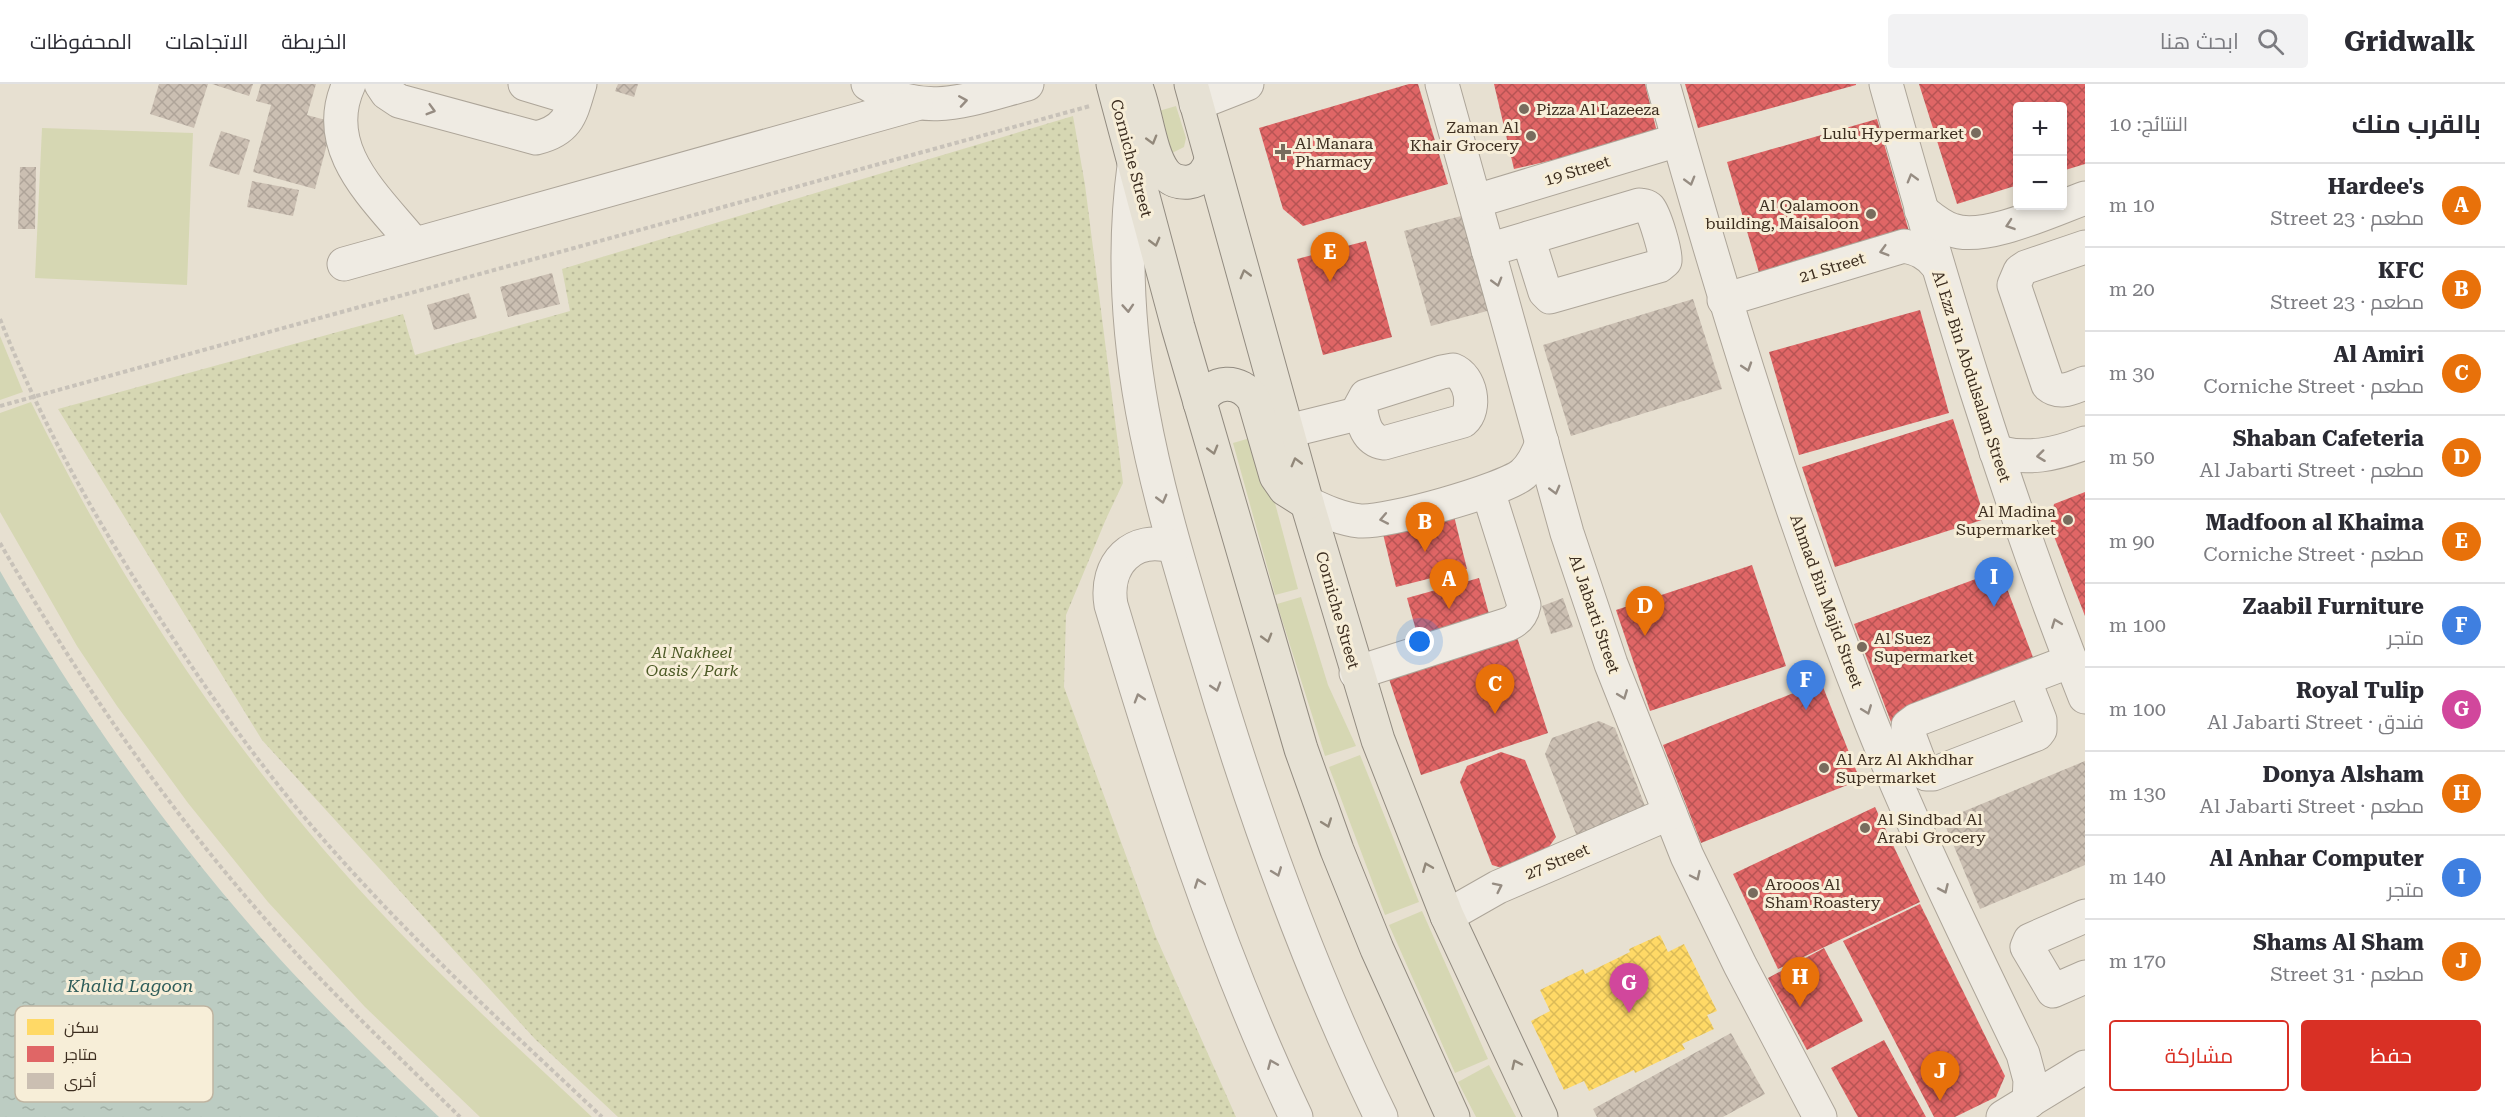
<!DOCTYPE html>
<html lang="ar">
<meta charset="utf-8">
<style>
:root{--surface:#fff;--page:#f2f2f3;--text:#2b2b33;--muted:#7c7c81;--line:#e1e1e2;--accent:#d93025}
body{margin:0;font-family:"Roboto Serif",Cairo,serif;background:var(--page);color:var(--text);direction:rtl}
.controls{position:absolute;right:18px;top:18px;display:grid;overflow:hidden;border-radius:6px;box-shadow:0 3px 9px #0003}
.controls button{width:54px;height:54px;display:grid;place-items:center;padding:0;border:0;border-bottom:2px solid var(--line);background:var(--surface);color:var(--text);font:30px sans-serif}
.you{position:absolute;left:1420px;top:558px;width:21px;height:21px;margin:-15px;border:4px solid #fff;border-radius:50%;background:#1a73e8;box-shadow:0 0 0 9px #1a73e833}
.badge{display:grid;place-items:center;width:39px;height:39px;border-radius:50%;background:var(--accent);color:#fff;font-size:20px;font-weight:700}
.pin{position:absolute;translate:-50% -50px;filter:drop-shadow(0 2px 3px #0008)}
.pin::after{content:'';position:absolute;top:32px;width:21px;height:18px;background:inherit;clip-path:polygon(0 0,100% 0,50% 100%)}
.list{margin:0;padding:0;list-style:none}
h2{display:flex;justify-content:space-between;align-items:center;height:78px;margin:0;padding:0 24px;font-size:26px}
h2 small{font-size:20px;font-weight:400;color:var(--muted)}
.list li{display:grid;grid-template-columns:39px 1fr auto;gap:18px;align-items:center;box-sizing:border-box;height:84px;padding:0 24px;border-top:2px solid var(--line)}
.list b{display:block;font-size:22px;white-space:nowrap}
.list p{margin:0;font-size:20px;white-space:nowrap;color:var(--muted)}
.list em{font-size:20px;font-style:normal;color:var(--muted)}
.actions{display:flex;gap:12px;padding:18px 24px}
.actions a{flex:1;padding:14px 0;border:2px solid var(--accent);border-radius:6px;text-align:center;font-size:21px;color:var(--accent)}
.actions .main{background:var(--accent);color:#fff}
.icon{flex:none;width:33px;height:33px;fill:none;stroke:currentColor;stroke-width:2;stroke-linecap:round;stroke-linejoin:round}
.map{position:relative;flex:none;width:2085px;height:1033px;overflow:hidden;direction:ltr}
header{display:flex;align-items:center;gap:36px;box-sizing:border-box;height:84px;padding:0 30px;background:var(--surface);border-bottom:2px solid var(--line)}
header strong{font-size:28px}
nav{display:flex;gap:33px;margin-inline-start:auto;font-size:21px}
.search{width:420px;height:54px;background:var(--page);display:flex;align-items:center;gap:15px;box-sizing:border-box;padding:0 21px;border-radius:6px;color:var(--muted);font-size:22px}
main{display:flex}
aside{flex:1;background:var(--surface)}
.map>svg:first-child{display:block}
.grass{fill:#d6d7b3}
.garden{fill:url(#garden-dots)}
.water{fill:url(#water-ripples)}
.homes{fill:url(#homes-cross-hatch)}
.shops{fill:url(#shops-cross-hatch)}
.building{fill:url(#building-cross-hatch)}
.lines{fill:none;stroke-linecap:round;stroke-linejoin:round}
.minor-casing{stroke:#ada599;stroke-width:35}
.major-casing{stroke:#928b80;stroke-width:35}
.path{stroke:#c8c2b9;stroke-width:4;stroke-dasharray:4.5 3;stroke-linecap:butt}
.minor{stroke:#efebe3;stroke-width:33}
.major{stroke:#e6e1d4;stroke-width:33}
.oneway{stroke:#968c82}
.oneway2{stroke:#92887a}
.poi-dot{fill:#786c5e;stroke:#f7eed8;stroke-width:2}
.labels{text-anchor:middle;stroke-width:6;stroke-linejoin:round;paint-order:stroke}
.poi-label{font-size:16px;fill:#3d2e20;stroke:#f7eed8;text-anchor:start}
.street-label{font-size:16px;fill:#3d2e20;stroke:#f7eed8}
.park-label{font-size:16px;font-style:italic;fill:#4d5a26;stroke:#f7eed8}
.water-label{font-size:18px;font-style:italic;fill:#2f5d5a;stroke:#f7eed8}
.key{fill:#f7eed8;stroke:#bfb4a1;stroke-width:1.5}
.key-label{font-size:16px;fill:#3d2e20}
</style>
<header>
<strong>Gridwalk</strong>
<div class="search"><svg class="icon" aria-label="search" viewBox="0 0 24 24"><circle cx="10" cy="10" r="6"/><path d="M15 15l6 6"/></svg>ابحث هنا</div>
<nav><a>الخريطة</a><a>الاتجاهات</a><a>المحفوظات</a></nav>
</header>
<main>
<aside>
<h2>بالقرب منك<small>النتائج: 10</small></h2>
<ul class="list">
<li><span class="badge" style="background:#e8710a">A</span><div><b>Hardee's</b><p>مطعم · 23 Street</p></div><em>10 m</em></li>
<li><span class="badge" style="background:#e8710a">B</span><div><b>KFC</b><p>مطعم · 23 Street</p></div><em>20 m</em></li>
<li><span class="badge" style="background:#e8710a">C</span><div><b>Al Amiri</b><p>مطعم · Corniche Street</p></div><em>30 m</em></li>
<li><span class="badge" style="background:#e8710a">D</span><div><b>Shaban Cafeteria</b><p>مطعم · Al Jabarti Street</p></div><em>50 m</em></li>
<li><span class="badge" style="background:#e8710a">E</span><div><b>Madfoon al Khaima</b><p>مطعم · Corniche Street</p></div><em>90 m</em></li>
<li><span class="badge" style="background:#3f7fe0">F</span><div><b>Zaabil Furniture</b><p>متجر</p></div><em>100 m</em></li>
<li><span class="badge" style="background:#d1479c">G</span><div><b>Royal Tulip</b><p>فندق · Al Jabarti Street</p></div><em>100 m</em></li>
<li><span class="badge" style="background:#e8710a">H</span><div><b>Donya Alsham</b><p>مطعم · Al Jabarti Street</p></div><em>130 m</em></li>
<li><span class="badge" style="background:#3f7fe0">I</span><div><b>Al Anhar Computer</b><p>متجر</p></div><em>140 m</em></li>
<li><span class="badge" style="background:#e8710a">J</span><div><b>Shams Al Sham</b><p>مطعم · 31 Street</p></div><em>170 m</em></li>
</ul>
<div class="actions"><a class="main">حفظ</a><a>مشاركة</a></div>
</aside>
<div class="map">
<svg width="2085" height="1033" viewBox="0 0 2085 1033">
<defs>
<pattern id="garden-dots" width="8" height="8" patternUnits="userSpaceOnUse" patternTransform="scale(1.5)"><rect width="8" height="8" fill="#d6d7b3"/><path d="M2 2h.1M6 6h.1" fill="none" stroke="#b9b99a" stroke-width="1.8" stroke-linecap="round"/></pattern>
<pattern id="water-ripples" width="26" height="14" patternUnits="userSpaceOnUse" patternTransform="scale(1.5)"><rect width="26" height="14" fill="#bcccc2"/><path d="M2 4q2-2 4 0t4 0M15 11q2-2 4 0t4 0" fill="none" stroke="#a2b0a6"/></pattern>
<pattern id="homes-cross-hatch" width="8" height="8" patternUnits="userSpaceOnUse" patternTransform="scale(1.5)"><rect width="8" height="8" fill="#ffd966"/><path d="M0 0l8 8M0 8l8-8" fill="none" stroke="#dbbb58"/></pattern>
<pattern id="shops-cross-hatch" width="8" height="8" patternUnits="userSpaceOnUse" patternTransform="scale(1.5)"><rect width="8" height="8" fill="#e06666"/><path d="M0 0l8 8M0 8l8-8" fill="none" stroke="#b75454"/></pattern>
<pattern id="building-cross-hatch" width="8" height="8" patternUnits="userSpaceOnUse" patternTransform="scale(1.5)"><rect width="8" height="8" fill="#cbbfb2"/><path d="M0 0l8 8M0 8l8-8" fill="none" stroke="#afa499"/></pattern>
</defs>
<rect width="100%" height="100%" fill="#e7e0d1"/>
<g class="grass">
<path d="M1176 22 1186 54 1184 63 1172 69 1168 68 1152 29Z"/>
<path d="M42 44 193 49 187 201 35 194Z"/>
<path d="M0 252 23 308 0 316Z"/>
<path d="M31 318C119 498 232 668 368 815 439 892 516 962 592 1033H480L365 923 268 818 188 719 117 622 77 562 0 428V329Z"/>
<path d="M1257 352 1298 505 1275 511 1233 359Z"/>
<path d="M1301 513 1328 601 1356 662 1325 672 1277 520Z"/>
<path d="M1360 671 1419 818 1385 831 1329 683Z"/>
<path d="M1422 827 1488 975 1455 989 1389 841Z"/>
<path d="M1489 981 1516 1033H1476L1458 998Z"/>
</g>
<path class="garden" d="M1073 32 1085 101 1123 399 1106 435 1066 531 1064 603 1156 853 1236 1033H618L535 955 262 656 58 325 403 230 415 271 570 227 562 185Z"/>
<path class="water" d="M0 487C79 624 172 755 278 873 329 929 384 981 439 1033H0Z"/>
<path class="homes" d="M1660 851 1668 868 1684 860 1717 927 1707 931 1714 945 1682 960 1685 965 1635 989 1634 986 1589 1007 1584 997 1564 1006 1531 937 1550 927 1540 906 1583 885 1585 890 1630 868 1629 865Z"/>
<g class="shops">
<path d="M1409 0H1418L1448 100 1303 142 1283 125 1259 44Z"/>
<path d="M1494 0H1645L1658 52 1514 85Z"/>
<path d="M1685 0H1856V1L1698 44Z"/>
<path d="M1919 0H2085V80L2062 87V22H2018V101L1957 120Z"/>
<path d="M1877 35 1910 151 1760 192 1727 78Z"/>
<path d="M1366 157 1392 253 1323 271 1297 175Z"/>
<path d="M1920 226 1949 329 1799 371 1769 268Z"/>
<path d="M1953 335 1985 435 1835 483 1802 383Z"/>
<path d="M2085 408V532L2050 442 2054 420Z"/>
<path d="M1454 432 1467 485 1396 503 1383 450Z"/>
<path d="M1752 481 1786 582 1650 627 1616 526Z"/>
<path d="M2000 486 2037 584 1891 638 1854 540Z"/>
<path d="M1479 494 1491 537 1419 557 1407 514Z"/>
<path d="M1514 544 1548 649 1421 691 1386 586Z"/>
<path d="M1821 598 1860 696 1701 759 1663 661Z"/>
<path d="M1501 668 1525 676 1556 753 1541 774 1512 787 1492 781 1460 698 1467 682Z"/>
<path d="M1875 723 1920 818 1778 885 1733 790Z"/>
<path d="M1920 820 2005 992 1996 1013 1955 1033H1934L1843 857Z"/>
<path d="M1824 864 1863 937 1807 966 1768 894Z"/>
<path d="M1884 956 1926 1033H1858L1831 984Z"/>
</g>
<g class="building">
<path d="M159 0H208L194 44 150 30Z"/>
<path d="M212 0H253L249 12Z"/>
<path d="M261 0H316L307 31 333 38 315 105 253 88 271 21 256 17Z"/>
<path d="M618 0H638L634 13 615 7Z"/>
<path d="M221 47 250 56 239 91 209 82Z"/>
<path d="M20 83H36L35 145H18Z"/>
<path d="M252 97 299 106 293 132 247 123Z"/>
<path d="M1465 131 1491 226 1431 242 1404 147Z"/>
<path d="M552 189 560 220 508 233 500 203Z"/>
<path d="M469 209 477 234 434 246 427 221Z"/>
<path d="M1693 215 1722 305 1571 352 1543 261Z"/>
<path d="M1563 514 1573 543 1551 550 1542 522Z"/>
<path d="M1599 637 1615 644 1645 722 1595 753 1576 750 1545 670 1552 654Z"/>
<path d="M2085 677V781L1980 825 1943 736Z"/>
<path d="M1731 949 1765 1010 1723 1033H1597L1593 1025Z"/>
</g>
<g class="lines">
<defs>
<g id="minor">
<path d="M349 0C319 65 376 113 414 160"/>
<path d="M381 0 387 9 399 17 536 54C569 46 571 30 580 0"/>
<path d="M525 0 575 15"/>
<path d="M868 0C925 35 967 16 1027 0"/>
<path d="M1442 0 1567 449 1611 580 1687 772 1740 881 1820 1033"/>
<path d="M1663 0C1723 215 1789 430 1871 638 1916 751 1970 860 2023 970L2030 996 2029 1018"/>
<path d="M1886 0C1944 207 2005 413 2085 613"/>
<path d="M1196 20 1247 0"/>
<path d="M1134 82C1111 254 1156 403 1205 566 1252 726 1308 883 1381 1033"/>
<path d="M1476 117 1678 56"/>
<path d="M1921 126C1930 133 1940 142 1952 146 1984 158 2052 126 2085 114"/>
<path d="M2085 163 2026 183 2020 187 2014 201 2048 301C2060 311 2072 304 2085 299"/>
<path d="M1488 166 1639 121C1644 122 1645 121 1649 124 1655 131 1666 168 1665 177L1659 182 1550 213 1545 208 1528 154"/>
<path d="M344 180 916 20"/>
<path d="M1724 216 1904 162C1918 165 1927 169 1936 180"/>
<path d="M1453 286C1471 293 1477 325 1463 337L1384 359C1366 356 1363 339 1360 323L1366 312 1442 288Z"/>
<path d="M1288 347 1361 329"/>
<path d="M1996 368C2028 376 2054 371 2085 359"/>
<path d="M1307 419C1324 427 1341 435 1360 437 1386 439 1504 406 1523 390 1533 381 1538 370 1542 358"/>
<path d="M1174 463C1133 450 1104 480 1111 521 1163 695 1218 869 1296 1033"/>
<path d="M1356 589 1509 540C1518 536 1522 531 1524 521L1488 407"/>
<path d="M2024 595 2040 636V646L2037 650 1933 690H1926L1923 688 1908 648V642L1916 636 2071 577"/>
<path d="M1447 832 1498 803 1670 729"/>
<path d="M2085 832 2030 856 2027 863 2053 907 2085 893"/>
<path d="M2003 1033 2085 983"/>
</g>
<g id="major">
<path d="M1113 0 1178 243 1301 665 1337 766 1377 865 1453 1033"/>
<path d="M1135 0C1146 25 1149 68 1164 88 1170 96 1179 99 1189 98 1201 96 1207 88 1211 77"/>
<path d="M1191 0 1307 419 1378 656 1447 832 1541 1033"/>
<path d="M1200 319C1212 295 1240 294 1254 316L1276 392 1285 405 1307 419"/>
</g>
</defs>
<use href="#minor" class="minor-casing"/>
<use href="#major" class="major-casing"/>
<g class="path">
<path d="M0 235C41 339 96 436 157 530 212 615 271 698 339 773 421 865 512 948 602 1033"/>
<path d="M0 322 1090 22"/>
<path d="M0 459C84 605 179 742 293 866 347 924 404 978 460 1033"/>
</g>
<use href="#minor" class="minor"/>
<use href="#major" class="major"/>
</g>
<defs><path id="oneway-chevron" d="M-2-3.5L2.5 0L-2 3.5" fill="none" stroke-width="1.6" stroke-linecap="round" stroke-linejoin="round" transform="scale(1.5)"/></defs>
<g class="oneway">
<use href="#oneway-chevron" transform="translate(963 17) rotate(-9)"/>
<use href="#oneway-chevron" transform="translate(431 26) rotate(16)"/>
<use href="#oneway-chevron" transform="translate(1912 94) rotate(-106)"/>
<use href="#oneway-chevron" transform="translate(1690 97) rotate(74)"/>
<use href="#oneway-chevron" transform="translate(2010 141) rotate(161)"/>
<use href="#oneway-chevron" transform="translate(1884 167) rotate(164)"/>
<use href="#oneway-chevron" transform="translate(1497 198) rotate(74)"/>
<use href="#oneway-chevron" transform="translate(1128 224) rotate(86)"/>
<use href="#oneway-chevron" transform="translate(1747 283) rotate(72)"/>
<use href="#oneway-chevron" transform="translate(2041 372) rotate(173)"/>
<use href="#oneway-chevron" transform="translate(1555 406) rotate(75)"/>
<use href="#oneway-chevron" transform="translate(1162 415) rotate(75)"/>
<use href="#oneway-chevron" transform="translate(1384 435) rotate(169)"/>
<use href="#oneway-chevron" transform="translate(2056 539) rotate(-111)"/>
<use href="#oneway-chevron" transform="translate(1216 603) rotate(73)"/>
<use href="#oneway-chevron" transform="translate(1623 611) rotate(69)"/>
<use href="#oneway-chevron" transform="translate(1139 614) rotate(-107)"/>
<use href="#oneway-chevron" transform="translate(1867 626) rotate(69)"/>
<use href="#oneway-chevron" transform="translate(1277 788) rotate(69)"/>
<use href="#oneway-chevron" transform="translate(1696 792) rotate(65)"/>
<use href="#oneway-chevron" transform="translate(1199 799) rotate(-110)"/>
<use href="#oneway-chevron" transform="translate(1498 803) rotate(-26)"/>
<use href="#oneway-chevron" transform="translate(1944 805) rotate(66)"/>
<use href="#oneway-chevron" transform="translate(1272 980) rotate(-113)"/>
</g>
<g class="oneway2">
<use href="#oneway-chevron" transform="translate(1152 56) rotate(74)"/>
<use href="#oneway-chevron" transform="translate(1155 158) rotate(75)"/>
<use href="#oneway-chevron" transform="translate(1245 190) rotate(-105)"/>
<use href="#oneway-chevron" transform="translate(1213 366) rotate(74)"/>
<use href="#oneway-chevron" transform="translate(1296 378) rotate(-105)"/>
<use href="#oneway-chevron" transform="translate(1267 554) rotate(74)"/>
<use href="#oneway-chevron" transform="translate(1327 739) rotate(70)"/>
<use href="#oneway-chevron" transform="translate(1427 783) rotate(-112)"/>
<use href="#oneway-chevron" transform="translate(1516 980) rotate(-115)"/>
</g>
<g class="poi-dot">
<circle cx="1524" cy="25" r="6"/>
<circle cx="1976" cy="49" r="6"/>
<circle cx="1531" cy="52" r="6"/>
<path d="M1280 59h6v6h6v6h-6v6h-6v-6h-6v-6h6z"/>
<circle cx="1871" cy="130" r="6"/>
<circle cx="2068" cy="436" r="6"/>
<circle cx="1862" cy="563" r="6"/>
<circle cx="1824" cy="684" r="6"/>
<circle cx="1865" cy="744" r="6"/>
<circle cx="1753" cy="809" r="6"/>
</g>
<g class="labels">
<g class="poi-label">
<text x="1536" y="31">Pizza Al Lazeeza</text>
<text x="1519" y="49" text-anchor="end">Zaman Al<tspan x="1519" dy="18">Khair Grocery</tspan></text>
<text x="1964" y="55" text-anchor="end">Lulu Hypermarket</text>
<text x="1295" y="65">Al Manara<tspan x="1295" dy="18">Pharmacy</tspan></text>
<text x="1859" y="127" text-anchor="end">Al Qalamoon<tspan x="1859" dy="18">building, Maisaloon</tspan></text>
<text x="2056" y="433" text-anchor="end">Al Madina<tspan x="2056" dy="18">Supermarket</tspan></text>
<text x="1874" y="560">Al Suez<tspan x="1874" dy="18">Supermarket</tspan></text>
<text x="1836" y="681">Al Arz Al Akhdhar<tspan x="1836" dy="18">Supermarket</tspan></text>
<text x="1877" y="741">Al Sindbad Al<tspan x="1877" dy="18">Arabi Grocery</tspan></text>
<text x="1765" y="806">Arooos Al<tspan x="1765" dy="18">Sham Roastery</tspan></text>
</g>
<g class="street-label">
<text transform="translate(1132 74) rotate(75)" y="6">Corniche Street</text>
<text transform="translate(1577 86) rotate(-17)" y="6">19 Street</text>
<text transform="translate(1832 183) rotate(-17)" y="6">21 Street</text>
<text transform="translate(1972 292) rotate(72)" y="6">Al Ezz Bin Abdulsalam Street</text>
<text transform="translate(1827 517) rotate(70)" y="6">Ahmad Bin Majid Street</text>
<text transform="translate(1338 526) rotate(74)" y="6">Corniche Street</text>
<text transform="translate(1595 530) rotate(71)" y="6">Al Jabarti Street</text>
<text transform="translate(1557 777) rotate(-23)" y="6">27 Street</text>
</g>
<g class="park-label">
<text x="692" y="574">Al Nakheel<tspan x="692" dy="18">Oasis / Park</tspan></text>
</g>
<g class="water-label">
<text x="130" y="908">Khalid Lagoon</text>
</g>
</g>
<rect x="15" y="922" width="198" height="96" rx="9" class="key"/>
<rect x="27" y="935" width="27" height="16" fill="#ffd966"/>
<rect x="27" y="962" width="27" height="16" fill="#e06666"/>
<rect x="27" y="989" width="27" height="16" fill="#cbbfb2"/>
<g class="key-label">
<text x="64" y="949">سكن</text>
<text x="64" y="976">متاجر</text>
<text x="64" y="1003">أخرى</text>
</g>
</svg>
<div class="controls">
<button>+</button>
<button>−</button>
</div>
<div class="you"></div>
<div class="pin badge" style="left:1449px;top:525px;background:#e8710a">A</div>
<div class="pin badge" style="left:1425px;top:468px;background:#e8710a">B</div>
<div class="pin badge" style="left:1495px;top:630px;background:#e8710a">C</div>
<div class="pin badge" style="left:1645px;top:552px;background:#e8710a">D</div>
<div class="pin badge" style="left:1330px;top:198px;background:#e8710a">E</div>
<div class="pin badge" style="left:1806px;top:626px;background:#3f7fe0">F</div>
<div class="pin badge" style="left:1629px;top:929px;background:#d1479c">G</div>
<div class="pin badge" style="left:1800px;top:923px;background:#e8710a">H</div>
<div class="pin badge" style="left:1994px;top:523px;background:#3f7fe0">I</div>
<div class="pin badge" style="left:1940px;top:1017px;background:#e8710a">J</div>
</div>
</main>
